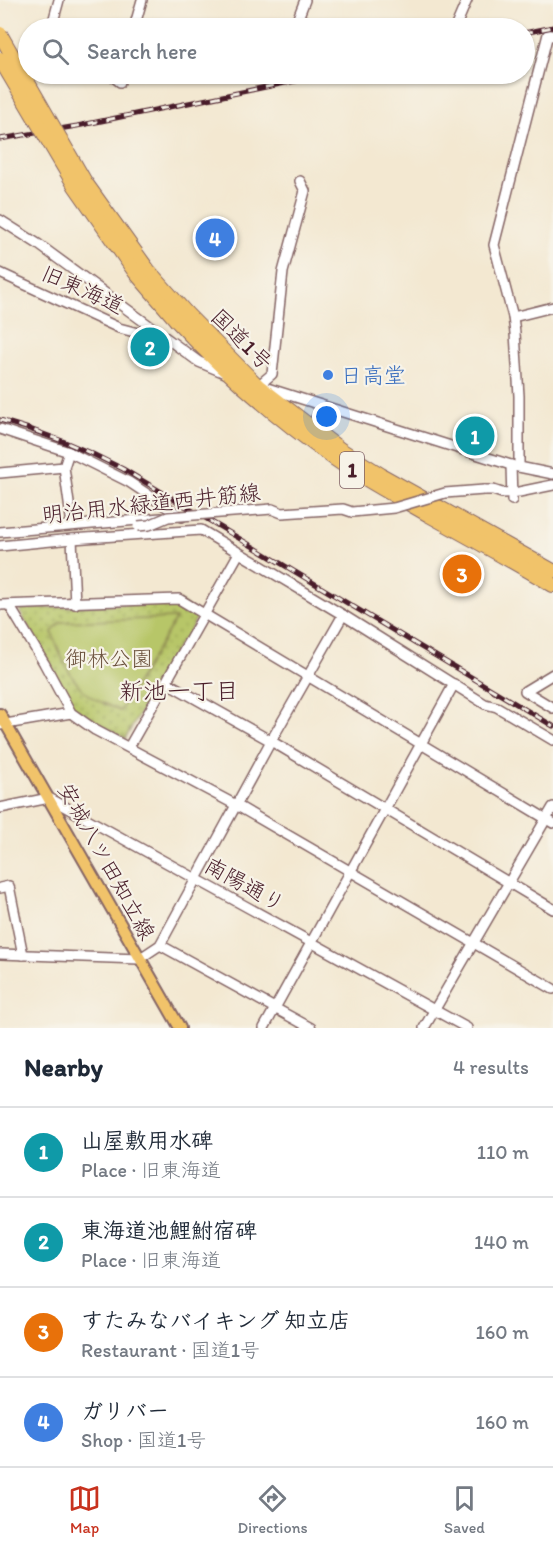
<!DOCTYPE html>
<meta charset="utf-8">
<style>
:root{--surface:#fff;--page:#f2f2f3;--text:#1f2937;--muted:#747a83;--line:#e0e1e3;--accent:#c8321e}
body{margin:0;font-family:Itim,"Klee One",sans-serif;background:var(--page);color:var(--text)}
.you{position:absolute;left:327px;top:417px;width:21px;height:21px;margin:-15px;border:4px solid #fff;border-radius:50%;background:#1a73e8;box-shadow:0 0 0 9px #1a73e833}
.badge{display:grid;place-items:center;width:39px;height:39px;border-radius:50%;background:var(--accent);color:#fff;font-size:20px;font-weight:700}
.pin{position:absolute;translate:-50% -50%;border:3px solid #fff;box-shadow:0 2px 6px #0006}
.list{margin:0;padding:0;list-style:none}
h2{display:flex;justify-content:space-between;align-items:center;height:78px;margin:0;padding:0 24px;font-size:26px}
h2 small{font-size:20px;font-weight:400;color:var(--muted)}
.list li{display:grid;grid-template-columns:39px 1fr auto;gap:18px;align-items:center;box-sizing:border-box;height:90px;padding:0 24px;border-top:2px solid var(--line)}
.list b{display:block;font-size:22px;white-space:nowrap}
.list p{margin:0;font-size:20px;white-space:nowrap;color:var(--muted)}
.list em{font-size:20px;font-style:normal;color:var(--muted)}
.icon{flex:none;width:33px;height:33px;fill:none;stroke:currentColor;stroke-width:2;stroke-linecap:round;stroke-linejoin:round}
.map{position:relative;flex:none;width:553px;height:1028px;overflow:hidden}
.search{position:absolute;background:var(--surface);box-shadow:0 2px 4px #0004;left:18px;right:18px;top:18px;height:66px;display:flex;align-items:center;gap:15px;box-sizing:border-box;padding:0 21px;border-radius:33px;color:var(--muted);font-size:22px}
.sheet{height:438px;background:var(--surface)}
nav{display:flex;justify-content:space-around;align-items:center;box-sizing:border-box;height:84px;border-top:2px solid var(--line);background:var(--surface);font-size:16px;color:var(--muted)}
nav a{display:grid;justify-items:center;gap:3px}
nav .on{color:var(--accent)}
.map>svg:first-child{display:block}
.park{fill:url(#park-dots);stroke:#80724a;stroke-width:1.5}
.garden{fill:#b7c668;stroke:#80724a;stroke-width:1.5}
.lines{fill:none;stroke-linecap:round;stroke-linejoin:round}
.minor-casing{stroke:#856565;stroke-width:12}
.major-casing{stroke:#856565;stroke-width:14}
.highway-casing{stroke:#856565;stroke-width:16}
.minor{stroke:#fff;stroke-width:9}
.major{stroke:#f1c36a;stroke-width:10}
.highway{stroke:#f1c36a;stroke-width:14}
.rail-casing{stroke:#4a1f2b;stroke-width:5}
.rail{stroke:#f7f3e8;stroke-width:3;stroke-dasharray:9;stroke-linecap:butt}
.minor-bridge-casing{stroke:#856565;stroke-width:12;stroke-linecap:butt}
.highway-bridge-casing{stroke:#856565;stroke-width:16;stroke-linecap:butt}
.minor-bridge{stroke:#fff;stroke-width:9}
.highway-bridge{stroke:#f1c36a;stroke-width:14}
.shop-dot{fill:#3f7fe0;stroke:#f7f3e8;stroke-width:2}
.labels{text-anchor:middle;stroke-width:4.5;stroke-linejoin:round;paint-order:stroke}
.shield{fill:#f7f3e8;stroke:#7e5f64;stroke-width:1.5}
.shield-label{font-size:21px;font-weight:bold;fill:#4a1f2b}
.street-label{font-size:22px;fill:#4a1f2b;stroke:#f7f3e8}
.shop-label{font-size:22px;fill:#366cbe;stroke:#f7f3e8;text-anchor:start}
.park-label{font-size:22px;fill:#6b513d;stroke:#f7f3e8}
.neighbourhood-label{font-size:24px;fill:#4a1f2b;stroke:#f7f3e8}
</style>
<div class="map">
<svg width="553" height="1028" viewBox="0 0 553 1028">
<defs>
<pattern id="park-dots" width="8" height="8" patternUnits="userSpaceOnUse" patternTransform="scale(1.5)"><rect width="8" height="8" fill="#b7c668"/><path d="M2 2h.1M6 6h.1" fill="none" stroke="#97a056" stroke-width="1.8" stroke-linecap="round"/></pattern>
</defs>
<rect width="100%" height="100%" fill="#f7f3e8"/>
<filter id="ink" filterUnits="userSpaceOnUse"><feTurbulence type="fractalNoise" baseFrequency=".0167" numOctaves="2"/><feDisplacementMap in="SourceGraphic" scale="12" xChannelSelector="R" yChannelSelector="G"/><feConvolveMatrix kernelMatrix="1 2 1 2 8 2 1 2 1" color-interpolation-filters="sRGB"/></filter>
<filter id="wash" filterUnits="userSpaceOnUse"><feTurbulence type="fractalNoise" baseFrequency=".008" numOctaves="4" result="noise"/><feDisplacementMap in="SourceGraphic" scale="24" xChannelSelector="R" yChannelSelector="G"/><feGaussianBlur stdDeviation="1.35" result="paint"/><feColorMatrix in="noise" values="0 0 0 0 0 0 0 0 0 0 0 0 0 0 0 0 0 1.4 0 .05"/><feComposite in="paint" operator="in"/></filter>
<g filter="url(#wash)">
<rect width="100%" height="100%" fill="#f3e8d1"/>
<path class="park" d="M179 601 195 613 197 617 184 642 181 641 125 739 74 708 20 612 21 609Z"/>
<path class="garden" d="M176 618 120 711C109 705 95 701 86 693 69 678 59 653 52 632L61 622Z"/>
</g>
<g filter="url(#ink)">
<g class="lines">
<defs>
<g id="minor">
<path d="M59 0 53 22 60 28"/>
<path d="M305 0 298 18 322 28"/>
<path d="M134 28 142 0"/>
<path d="M455 28 467 0"/>
<path d="M110 74 120 82 122 74"/>
<path d="M0 220 38 244 199 362 225 373"/>
<path d="M0 273 119 328 138 333 150 327"/>
<path d="M513 317 553 307"/>
<path d="M258 386 272 374 283 272 305 191 300 181"/>
<path d="M264 387 514 466 553 474"/>
<path d="M0 429 69 452 129 482 182 517"/>
<path d="M317 431 316 418 322 406"/>
<path d="M511 465 512 500"/>
<path d="M64 467 72 525"/>
<path d="M519 467V396L515 333 513 317 494 245 548 34 553 36"/>
<path d="M0 473 64 467 69 452"/>
<path d="M484 490H493L502 493 519 492 553 485"/>
<path d="M272 509 282 513 343 509 352 512"/>
<path d="M0 532 161 518"/>
<path d="M72 539 75 604"/>
<path d="M0 546 72 539 201 530 343 615 485 704 497 707 553 740"/>
<path d="M0 605 179 599 553 823"/>
<path d="M9 605 44 663 71 713 95 730 236 805 553 989"/>
<path d="M553 674 525 691 553 708"/>
<path d="M166 682 239 553"/>
<path d="M0 725 71 713"/>
<path d="M129 747 166 682 271 741 553 909"/>
<path d="M0 808 49 798 467 1028"/>
<path d="M0 888 9 886 23 955"/>
<path d="M160 945 311 1028"/>
<path d="M0 954 139 959 160 945 271 741 343 615"/>
<path d="M264 1028 454 684"/>
<path d="M424 1028 553 807"/>
</g>
<path id="major" d="M0 714 180 1028"/>
<g id="highway">
<path d="M186 313 258 386 341 450 381 475 553 571"/>
<path d="M177 321C224 372 278 419 335 459 365 480 398 497 429 515 471 538 512 561 553 585"/>
</g>
</defs>
<use href="#minor" class="minor-casing"/>
<use href="#major" class="major-casing"/>
<use href="#highway" class="highway-casing"/>
<use href="#minor" class="minor"/>
<use href="#major" class="major"/>
<use href="#highway" class="highway"/>
<defs>
<g id="rail">
<path d="M524 33 553 27"/>
<path d="M0 139 77 126 329 74"/>
<path d="M0 420C43 432 83 448 123 469L553 726"/>
</g>
</defs>
<use href="#rail" class="rail-casing"/>
<use href="#rail" class="rail"/>
<defs>
<g id="minor-bridge">
<path d="M352 512 394 508 445 493 484 490"/>
<path d="M138 526 149 525 168 517 272 509"/>
</g>
<g id="highway-bridge">
<path d="M0 34 85 182 148 270 186 313"/>
<path d="M0 59 75 186 135 272 177 321"/>
</g>
</defs>
<use href="#minor-bridge" class="minor-bridge-casing"/>
<use href="#highway-bridge" class="highway-bridge-casing"/>
<use href="#minor-bridge" class="minor-bridge"/>
<use href="#highway-bridge" class="highway-bridge"/>
</g>
</g>
<circle class="shop-dot" cx="328" cy="375" r="6"/>
<g class="labels">
<rect class="shield" x="340" y="452" width="24" height="36" rx="4.5"/>
<g class="shield-label">
<text x="352" y="477">1</text>
</g>
<g class="street-label">
<text transform="translate(83 289) rotate(24)" y="8">旧東海道</text>
<text transform="translate(242 339) rotate(45)" y="8">国道1号</text>
<text transform="translate(151 503) rotate(-6)" y="8">明治用水緑道西井筋線</text>
<text transform="translate(107 861) rotate(61)" y="8">安城八ツ田知立線</text>
<text transform="translate(245 884) rotate(29)" y="8">南陽通り</text>
</g>
<g class="shop-label">
<text x="340" y="383">日高堂</text>
</g>
<g class="park-label">
<text x="109" y="666">御林公園</text>
</g>
<g class="neighbourhood-label">
<text x="179" y="699">新池一丁目</text>
</g>
</g>
</svg>
<div class="you"></div>
<div class="pin badge" style="left:475px;top:436px;background:#0f9aa8">1</div>
<div class="pin badge" style="left:150px;top:347px;background:#0f9aa8">2</div>
<div class="pin badge" style="left:462px;top:574px;background:#e8710a">3</div>
<div class="pin badge" style="left:215px;top:238px;background:#3f7fe0">4</div>
<div class="search"><svg class="icon" aria-label="search" viewBox="0 0 24 24"><circle cx="10" cy="10" r="6"/><path d="M15 15l6 6"/></svg>Search here</div>
</div>
<section class="sheet">
<h2>Nearby<small>4 results</small></h2>
<ul class="list">
<li><span class="badge" style="background:#0f9aa8">1</span><div><b>山屋敷用水碑</b><p>Place · 旧東海道</p></div><em>110 m</em></li>
<li><span class="badge" style="background:#0f9aa8">2</span><div><b>東海道池鯉鮒宿碑</b><p>Place · 旧東海道</p></div><em>140 m</em></li>
<li><span class="badge" style="background:#e8710a">3</span><div><b>すたみなバイキング 知立店</b><p>Restaurant · 国道1号</p></div><em>160 m</em></li>
<li><span class="badge" style="background:#3f7fe0">4</span><div><b>ガリバー</b><p>Shop · 国道1号</p></div><em>160 m</em></li>
</ul>
</section>
<nav>
<a class="on"><svg class="icon" aria-label="map" viewBox="0 0 24 24"><path d="M3 6l6-2 6 2 6-2v14l-6 2-6-2-6 2zM9 4v14M15 6v14"/></svg>Map</a>
<a><svg class="icon" aria-label="directions" viewBox="0 0 24 24"><path d="M12 3l9 9-9 9-9-9zM9 14v-3h6M13 9l2 2-2 2"/></svg>Directions</a>
<a><svg class="icon" aria-label="saved" viewBox="0 0 24 24"><path d="M7 4h10v16l-5-4-5 4z"/></svg>Saved</a>
</nav>
